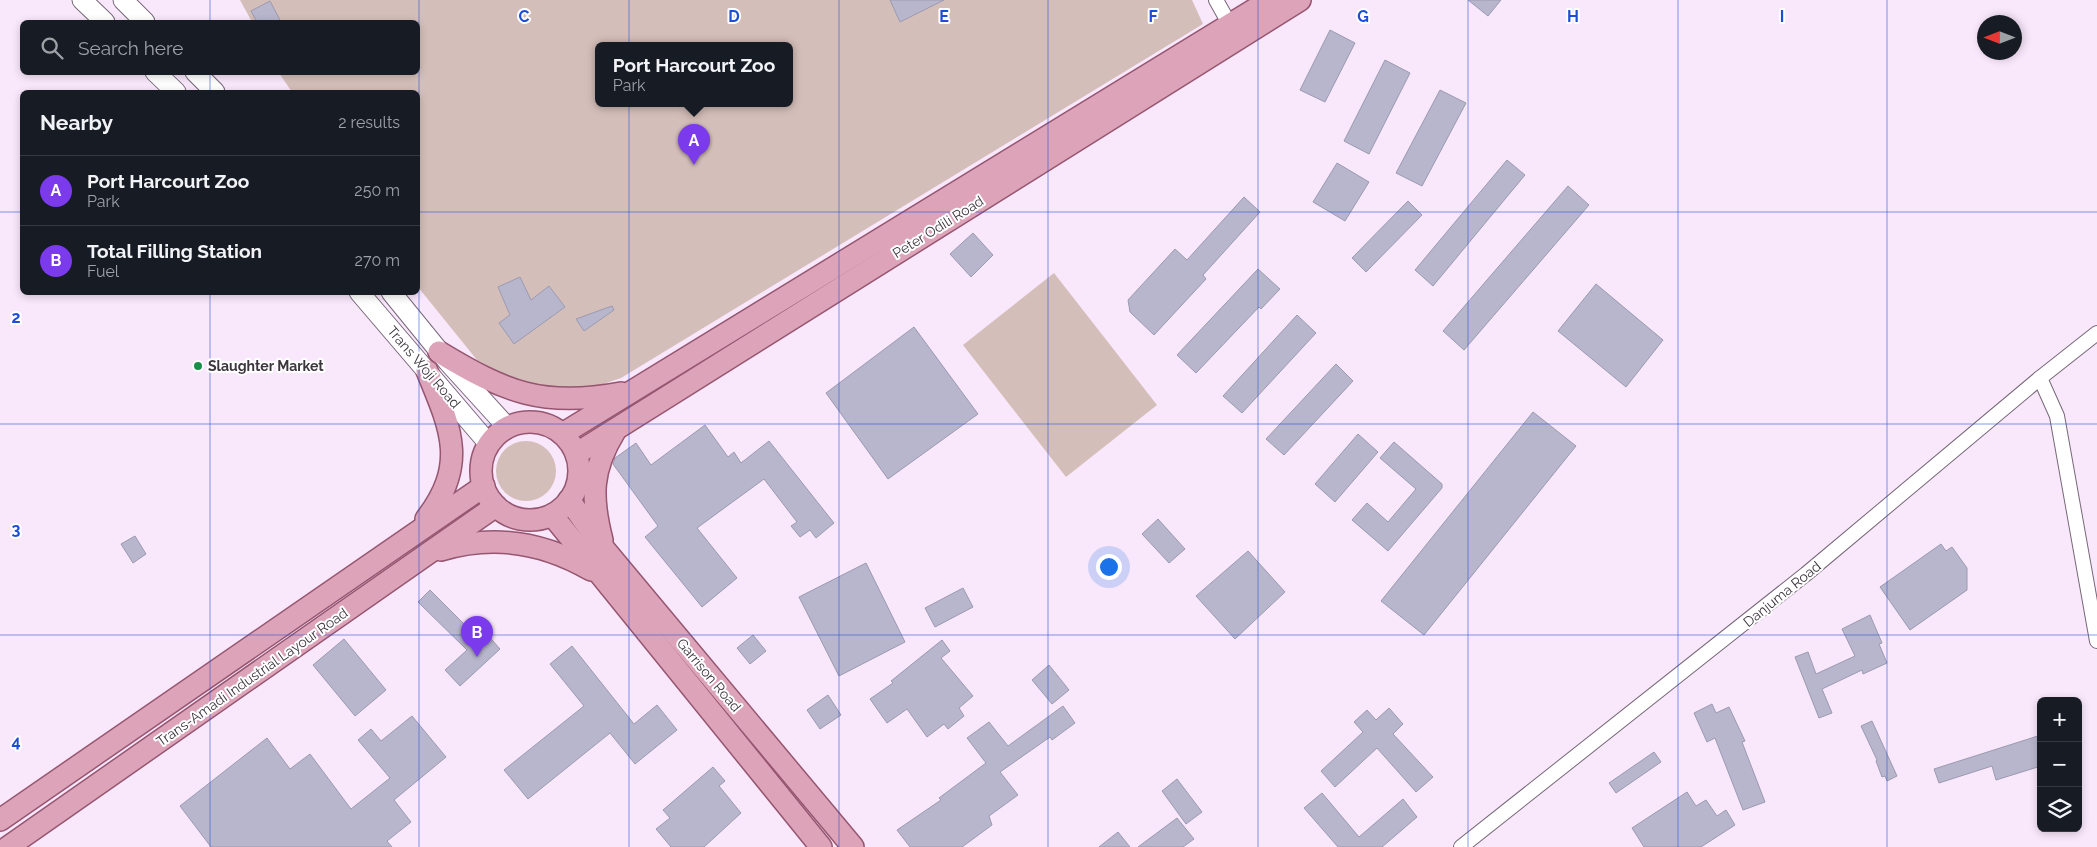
<!DOCTYPE html>
<meta charset="utf-8">
<style>
:root{--surface:#171b24;--page:#242831;--text:#f1f3f6;--muted:#9ea1a6;--line:#363941;--accent:#7c3aed}
body{margin:0;font-family:Raleway,sans-serif;background:var(--page);color:var(--text)}
.controls{position:absolute;right:15px;bottom:15px;display:grid;overflow:hidden;border-radius:8px;box-shadow:0 2px 8px #0003}
.controls button{width:45px;height:45px;display:grid;place-items:center;padding:0;border:0;border-bottom:1px solid var(--line);background:var(--surface);color:var(--text);font:25px sans-serif}
.compass{position:absolute;left:1977px;top:15px;width:45px;height:45px;border-radius:50%;background:var(--surface);box-shadow:0 2px 8px #0003;rotate:270deg}
.you{position:absolute;left:1108px;top:566px;width:18px;height:18px;margin:-12px;border:4px solid #fff;border-radius:50%;background:#1a73e8;box-shadow:0 0 0 8px #1a73e833}
.badge{display:grid;place-items:center;width:32px;height:32px;border-radius:50%;background:var(--accent);color:#fff;font-size:16px;font-weight:700}
.pin{position:absolute;translate:-50% -41px;filter:drop-shadow(0 1px 2px #0008)}
.pin::after{content:'';position:absolute;top:26px;width:18px;height:15px;background:inherit;clip-path:polygon(0 0,100% 0,50% 100%)}
.popup{position:absolute;left:595px;top:42px;width:198px;height:65px;box-sizing:border-box;display:grid;place-content:center;border-radius:8px;background:var(--surface);filter:drop-shadow(0 1px 4px #0005);font-size:16px;white-space:nowrap;color:var(--muted)}
.popup b{font-size:19px;color:var(--text)}
.popup::after{content:'';position:absolute;left:50%;top:100%;margin-left:-10px;border:10px solid transparent;border-top-color:var(--surface)}
.list{margin:0;padding:0;list-style:none}
h2{display:flex;justify-content:space-between;align-items:center;height:65px;margin:0;padding:0 20px;font-size:21px}
h2 small{font-size:16px;font-weight:400;color:var(--muted)}
.list li{display:grid;grid-template-columns:32px 1fr auto;gap:15px;align-items:center;box-sizing:border-box;height:70px;padding:0 20px;border-top:1px solid var(--line)}
.list b{display:block;font-size:19px;white-space:nowrap}
.list p{margin:0;font-size:16px;white-space:nowrap;color:var(--muted)}
.list em{font-size:16px;font-style:normal;color:var(--muted)}
.icon{flex:none;width:28px;height:28px;fill:none;stroke:currentColor;stroke-width:2;stroke-linecap:round;stroke-linejoin:round}
.map{position:relative;flex:none;width:2097px;height:847px;overflow:hidden}
.search{position:absolute;background:var(--surface);box-shadow:0 2px 8px #0003;left:20px;top:20px;width:400px;height:55px;display:flex;align-items:center;gap:12px;box-sizing:border-box;padding:0 18px;border-radius:8px;color:var(--muted);font-size:19px}
.panel{position:absolute;background:var(--surface);box-shadow:0 2px 8px #0003;left:20px;top:90px;width:400px;height:205px;border-radius:8px}
.map>svg:first-child{display:block}
.green{fill:#d4beb9;fill-rule:evenodd}
.building{fill:#b8b6cd;stroke:#9b9ab0}
.lines{fill:none;stroke-linecap:round;stroke-linejoin:round}
.street-casing{stroke:#776878;stroke-width:16}
.secondary-casing{stroke:#776878;stroke-width:21}
.primary-casing{stroke:#965670;stroke-width:24}
.street{stroke:#fff;stroke-width:14}
.secondary{stroke:#fff;stroke-width:19}
.primary{stroke:#dda4b9;stroke-width:21}
.grid{fill:none;stroke:#1d4ed8;stroke-width:1;stroke-opacity:0.55}
.poi-dot{fill:#18904b;stroke:#fff;stroke-width:2}
.labels{text-anchor:middle;stroke-width:4;stroke-linejoin:round;paint-order:stroke}
.street-label{font-size:14px;fill:#3c353d;stroke:#fff}
.poi-label{font-size:14px;font-weight:bold;fill:#3c353d;stroke:#fff;text-anchor:start}
.grid-label{font-size:16px;text-anchor:middle;font-weight:bold;fill:#1d4ed8;stroke:#fff;stroke-width:4;stroke-linejoin:round;paint-order:stroke}
</style>
<div class="map">
<svg width="2097" height="847" viewBox="0 0 2097 847">
<rect width="100%" height="100%" fill="#f9e7fb"/>
<g class="green">
<path d="M240 0H1192L1203 24 621 378 586 390 530 386 506 376 477 360 418 287V92H292L279 73 418 72V22H252ZM599 46H789V104H599Z"/>
<path d="M1054 273 1157 405 1066 477 963 345Z"/>
<circle cx="526" cy="471" r="30"/>
</g>
<g class="building">
<path d="M890 0H944L900 22Z"/>
<path d="M1468 0H1501L1488 16Z"/>
<path d="M270 1 281 22H257L251 11Z"/>
<path d="M1330 30 1355 43 1325 102 1300 90Z"/>
<path d="M1385 60 1410 73 1369 154 1344 141Z"/>
<path d="M1440 90 1466 103 1422 186 1396 173Z"/>
<path d="M1507 160 1525 175 1433 286 1415 270Z"/>
<path d="M1337 163 1369 182 1345 221 1313 202Z"/>
<path d="M1568 186 1589 205 1464 350 1443 331Z"/>
<path d="M1244 197 1260 212 1203 275 1206 279 1154 335 1130 312 1128 300 1175 249 1187 260Z"/>
<path d="M1408 201 1422 215 1366 272 1352 258Z"/>
<path d="M973 233 993 255 971 277 950 254Z"/>
<path d="M1258 269 1280 289 1261 309 1259 307 1196 373 1177 355Z"/>
<path d="M520 277 531 300 549 286 565 307 514 344 499 323 510 315 498 287Z"/>
<path d="M1596 284 1663 340 1626 387 1558 331Z"/>
<path d="M612 306 614 310 584 331 576 319Z"/>
<path d="M1297 315 1316 333 1242 413 1223 396Z"/>
<path d="M914 327 978 414 888 479 826 393Z"/>
<path d="M1336 364 1353 381 1284 455 1266 439Z"/>
<path d="M1533 412 1576 446 1424 635 1381 601Z"/>
<path d="M705 425 728 457 734 452 741 463 769 441 834 523 816 538 810 530 800 537 791 526 797 522 764 479 697 528 737 578 702 607 645 537 658 526 613 464 615 458 636 443 651 465Z"/>
<path d="M1358 434 1378 452 1335 502 1315 484Z"/>
<path d="M1394 442 1442 484V488L1388 551 1352 520 1367 503 1388 522 1416 489 1380 458Z"/>
<path d="M1158 519 1185 549 1169 563 1142 534Z"/>
<path d="M135 536 146 554 133 563 121 544Z"/>
<path d="M1941 544 1946 551 1952 547 1967 568V590L1910 630 1880 587Z"/>
<path d="M1248 551 1285 592 1235 639 1196 596Z"/>
<path d="M866 563 905 642 839 676 799 597Z"/>
<path d="M963 588 973 607 935 627 925 608Z"/>
<path d="M430 590 479 639 486 633 500 649 460 686 445 670 467 650 418 602Z"/>
<path d="M1870 615 1882 643 1879 644 1887 663 1863 674 1862 670 1822 689 1832 713 1819 718 1795 657 1808 652 1816 674 1855 656 1842 629Z"/>
<path d="M753 635 766 651 750 664 737 648Z"/>
<path d="M344 639 386 690 355 716 313 665Z"/>
<path d="M942 640 950 651 941 658 973 696 959 708 964 716 948 729 944 724 927 737 907 709 887 723 870 699 893 683 891 681Z"/>
<path d="M572 646 634 724 657 705 677 730 635 764 610 733 528 799 504 770 584 706 550 664Z"/>
<path d="M1049 665 1069 690 1052 704 1032 680Z"/>
<path d="M828 695 841 715 820 729 807 710Z"/>
<path d="M1712 704 1716 713 1729 707 1745 741 1742 742 1765 802 1743 810 1715 738 1707 742 1694 713Z"/>
<path d="M1063 706 1075 723 1052 740 1050 737 1000 772 1018 795 989 816 992 825 962 847H910L897 830 941 800 939 798 986 763 967 738 989 722 1008 746Z"/>
<path d="M1389 708 1403 724 1393 734 1433 777 1416 792 1377 748 1335 787 1321 771 1363 732 1354 722 1367 710 1376 720Z"/>
<path d="M412 716 446 757 394 800 411 822 387 841 392 847H211L180 806 267 738 290 769 310 754 351 809 390 778 358 740 371 729 381 741Z"/>
<path d="M1872 721 1897 776 1887 781 1885 776 1882 777 1876 761 1877 760 1861 726Z"/>
<path d="M2041 735V766L1996 780 1992 766 1939 783 1934 769Z"/>
<path d="M1654 752 1661 762 1616 793 1609 783Z"/>
<path d="M713 767 725 781 719 786 741 813 704 847H671L656 829 670 818 663 810Z"/>
<path d="M1177 779 1202 812 1186 824 1162 791Z"/>
<path d="M1687 792 1696 806 1706 800 1717 816 1726 810 1735 825 1701 847H1644L1632 828Z"/>
<path d="M1322 793 1359 837 1403 799 1417 817 1382 847H1338L1304 808Z"/>
<path d="M1177 818 1194 839 1183 847H1138Z"/>
<path d="M1118 832 1130 847H1099Z"/>
</g>
<g class="lines">
<defs>
<g id="street">
<path d="M1216 0 1234 32"/>
<path d="M2040 378 2057 416 2097 641"/>
<path d="M1461 847 1806 574 2040 378 2097 333"/>
</g>
<g id="secondary">
<path d="M82 0 105 22"/>
<path d="M123 0 145 22"/>
<path d="M155 72 176 92"/>
<path d="M195 72 215 92"/>
<path d="M359 292 488 443"/>
<path d="M391 292 448 362 508 428"/>
</g>
<g id="primary">
<path d="M439 352C505 392 543 408 621 393"/>
<circle cx="530" cy="471" r="49"/>
<path d="M564 433 1270 0"/>
<path d="M576 454 1300 0"/>
<path d="M569 500 605 550 853 847"/>
<path d="M552 515 821 847"/>
<path d="M426 519C468 464 451 429 427 371"/>
<path d="M602 540C591 497 591 470 615 431"/>
<path d="M441 550C494 534 543 542 591 570"/>
<path d="M0 820 484 486"/>
<path d="M8 847 496 506"/>
</g>
</defs>
<use href="#street" class="street-casing"/>
<use href="#secondary" class="secondary-casing"/>
<use href="#primary" class="primary-casing"/>
<use href="#street" class="street"/>
<use href="#secondary" class="secondary"/>
<use href="#primary" class="primary"/>
</g>
<path class="grid" d="M210 0V22M419 0V847M629 0V847M839 0V847M1048 0V847M1258 0V847M1468 0V847M1678 0V847M1887 0V847M210 72V92M0 212H22M418 212H2097M210 292V847M0 424H2097M0 635H2097"/>
<circle class="poi-dot" cx="198" cy="366" r="5"/>
<g class="labels">
<g class="street-label">
<text transform="translate(938 227) rotate(-32)" y="5">Peter Odili Road</text>
<text transform="translate(424 367) rotate(49)" y="5">Trans Woji Road</text>
<text transform="translate(1782 594) rotate(-39)" y="5">Danjuma Road</text>
<text transform="translate(709 675) rotate(50)" y="5">Garrison Road</text>
<text transform="translate(252 677) rotate(-35)" y="5">Trans-Amadi Industrial Layour Road</text>
</g>
<g class="poi-label">
<text x="208" y="371">Slaughter Market</text>
</g>
</g>
<g class="grid-label">
<text x="524" y="22">C</text>
<text x="734" y="22">D</text>
<text x="944" y="22">E</text>
<text x="1153" y="22">F</text>
<text x="1363" y="22">G</text>
<text x="1573" y="22">H</text>
<text x="1782" y="22">I</text>
<text x="16" y="323">2</text>
<text x="16" y="535">3</text>
<text x="16" y="747">4</text>
</g>
</svg>
<div class="controls">
<button>+</button>
<button>−</button>
<button><svg class="icon" aria-label="layers" viewBox="0 0 24 24"><path d="M12 4l9 5-9 5-9-5zM3 14l9 5 9-5"/></svg></button>
</div>
<svg class="compass" viewBox="-18 -18 36 36"><path d="M0-13l5 13h-10z" fill="#e53935"/><path d="M0 13l5-13h-10z" fill="#9ea1a6"/></svg>
<div class="you"></div>
<div class="pin badge" style="left:694px;top:165px">A</div>
<div class="popup"><b>Port Harcourt Zoo</b>Park</div>
<div class="pin badge" style="left:477px;top:657px">B</div>
<div class="search"><svg class="icon" aria-label="search" viewBox="0 0 24 24"><circle cx="10" cy="10" r="6"/><path d="M15 15l6 6"/></svg>Search here</div>
<section class="panel">
<h2>Nearby<small>2 results</small></h2>
<ul class="list">
<li><span class="badge">A</span><div><b>Port Harcourt Zoo</b><p>Park</p></div><em>250 m</em></li>
<li><span class="badge">B</span><div><b>Total Filling Station</b><p>Fuel</p></div><em>270 m</em></li>
</ul>
</section>
</div>
